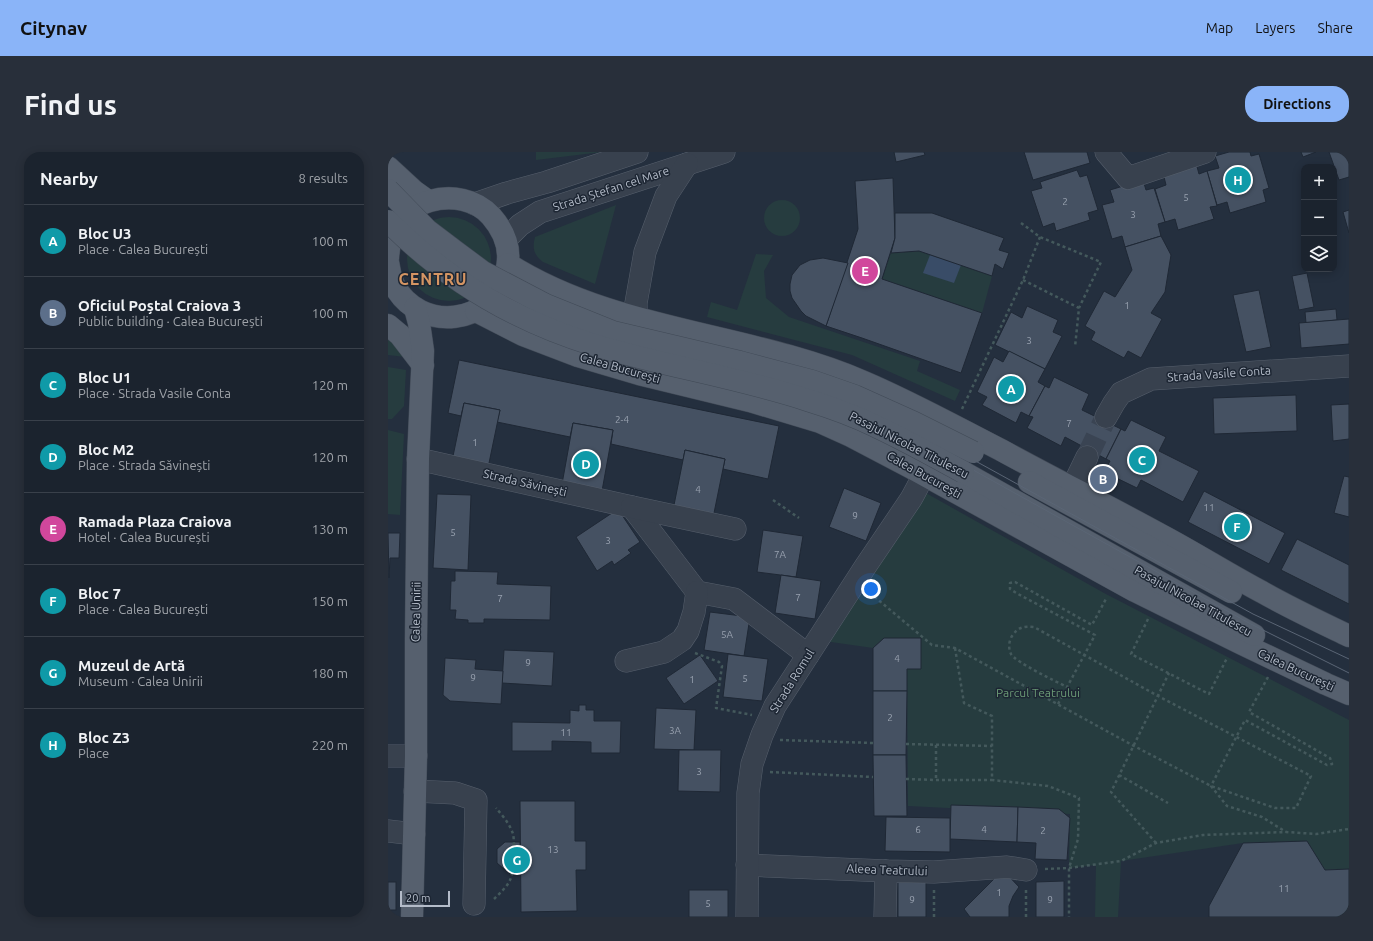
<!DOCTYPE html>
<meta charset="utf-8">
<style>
:root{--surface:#1b232e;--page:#282f3a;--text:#f1f3f6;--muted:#a0a4aa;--line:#39404a;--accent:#8ab4f8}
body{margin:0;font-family:Ubuntu,sans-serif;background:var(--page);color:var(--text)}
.controls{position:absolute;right:12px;top:12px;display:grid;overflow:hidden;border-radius:8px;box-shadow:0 2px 10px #0003}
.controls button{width:36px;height:36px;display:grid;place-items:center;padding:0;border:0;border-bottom:1px solid var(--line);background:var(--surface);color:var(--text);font:20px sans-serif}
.scale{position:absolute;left:12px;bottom:10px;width:50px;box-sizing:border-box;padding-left:4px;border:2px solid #b4bcc9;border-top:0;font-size:11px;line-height:14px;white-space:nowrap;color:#b4bcc9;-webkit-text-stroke:3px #1d2633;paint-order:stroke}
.you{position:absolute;left:483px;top:437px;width:14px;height:14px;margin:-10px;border:3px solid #fff;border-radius:50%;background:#1a73e8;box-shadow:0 0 0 6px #1a73e833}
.badge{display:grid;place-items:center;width:26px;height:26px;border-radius:50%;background:var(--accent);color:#fff;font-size:13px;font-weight:700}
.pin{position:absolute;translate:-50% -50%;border:2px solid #fff;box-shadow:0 1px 4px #0006}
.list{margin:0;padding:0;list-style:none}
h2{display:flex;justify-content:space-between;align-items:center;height:52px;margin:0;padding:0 16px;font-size:17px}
h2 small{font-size:13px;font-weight:400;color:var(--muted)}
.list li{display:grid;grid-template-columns:26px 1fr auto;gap:12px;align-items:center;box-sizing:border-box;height:72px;padding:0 16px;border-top:1px solid var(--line)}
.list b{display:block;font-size:15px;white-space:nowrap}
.list p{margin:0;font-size:13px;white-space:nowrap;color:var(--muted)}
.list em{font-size:13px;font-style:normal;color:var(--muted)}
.icon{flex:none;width:22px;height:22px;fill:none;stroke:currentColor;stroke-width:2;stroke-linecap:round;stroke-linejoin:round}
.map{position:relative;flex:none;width:961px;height:765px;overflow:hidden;border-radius:16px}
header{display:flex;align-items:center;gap:24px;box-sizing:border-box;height:56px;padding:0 20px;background:var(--accent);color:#111}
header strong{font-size:19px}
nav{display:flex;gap:22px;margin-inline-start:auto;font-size:14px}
.intro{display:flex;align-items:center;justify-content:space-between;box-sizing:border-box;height:96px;padding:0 24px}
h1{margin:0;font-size:28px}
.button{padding:10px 18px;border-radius:16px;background:var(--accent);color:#111;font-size:14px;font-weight:700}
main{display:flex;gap:24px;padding:0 24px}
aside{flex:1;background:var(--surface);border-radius:16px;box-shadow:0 2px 10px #0003}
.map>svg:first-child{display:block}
.green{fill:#263c3f}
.water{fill:#394c67}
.building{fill:#455162;stroke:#1f2835}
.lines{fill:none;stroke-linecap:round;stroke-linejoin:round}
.minor-tunnel{stroke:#3a4453;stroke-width:22;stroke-dasharray:22 11;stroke-linecap:butt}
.minor-casing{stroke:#565f6c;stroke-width:23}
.major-casing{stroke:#414a57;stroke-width:23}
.path{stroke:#44595c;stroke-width:2.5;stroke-dasharray:3 3;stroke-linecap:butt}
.minor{stroke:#38414e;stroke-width:22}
.major{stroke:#56606e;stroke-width:22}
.tram{stroke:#5a6575;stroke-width:1}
.major-bridge-casing{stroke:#414a57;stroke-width:23;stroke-linecap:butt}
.major-bridge{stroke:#56606e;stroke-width:22}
.labels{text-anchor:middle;stroke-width:3;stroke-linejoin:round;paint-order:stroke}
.number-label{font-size:10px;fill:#98a1af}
.street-label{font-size:12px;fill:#b4bcc9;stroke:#1d2633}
.park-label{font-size:12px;fill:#6b9a76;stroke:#1d2633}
.district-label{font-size:16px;font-weight:bold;letter-spacing:1px;fill:#d59563;stroke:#1d2633}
</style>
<header>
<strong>Citynav</strong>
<nav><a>Map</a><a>Layers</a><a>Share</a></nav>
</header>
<div class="intro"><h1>Find us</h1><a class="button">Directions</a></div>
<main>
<aside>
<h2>Nearby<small>8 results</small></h2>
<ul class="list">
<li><span class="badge" style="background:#0f9aa8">A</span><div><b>Bloc U3</b><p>Place · Calea București</p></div><em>100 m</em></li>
<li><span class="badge" style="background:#5c6f8a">B</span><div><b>Oficiul Poștal Craiova 3</b><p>Public building · Calea București</p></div><em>100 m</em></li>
<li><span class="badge" style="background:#0f9aa8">C</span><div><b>Bloc U1</b><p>Place · Strada Vasile Conta</p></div><em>120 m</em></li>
<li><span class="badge" style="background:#0f9aa8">D</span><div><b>Bloc M2</b><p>Place · Strada Săvinești</p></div><em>120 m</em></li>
<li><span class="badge" style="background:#d1479c">E</span><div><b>Ramada Plaza Craiova</b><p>Hotel · Calea București</p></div><em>130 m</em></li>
<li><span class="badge" style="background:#0f9aa8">F</span><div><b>Bloc 7</b><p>Place · Calea București</p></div><em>150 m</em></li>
<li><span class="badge" style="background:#0f9aa8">G</span><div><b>Muzeul de Artă</b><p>Museum · Calea Unirii</p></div><em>180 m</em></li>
<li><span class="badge" style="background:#0f9aa8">H</span><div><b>Bloc Z3</b><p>Place</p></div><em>220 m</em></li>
</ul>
</aside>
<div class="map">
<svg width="961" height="765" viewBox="0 0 961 765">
<rect width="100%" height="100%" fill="#242f3e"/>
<g class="green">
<path d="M148 0H214L148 8Z"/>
<circle cx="394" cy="66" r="18"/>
<path d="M228 53 207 132 155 110C146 103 144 97 147 85Z"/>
<circle cx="61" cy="107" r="42"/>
<path d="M531 99 604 124 594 161 494 127 503 101Z"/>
<path d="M368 102 385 103 376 119 378 146 401 165 532 209 529 219 572 238 567 249 464 203 319 165 323 150 349 158Z"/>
<path d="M0 186 17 205 0 203Z"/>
<path d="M0 215 18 218 16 254 4 267H0Z"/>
<path d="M0 278 16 282 12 363 0 362Z"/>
<path d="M529 336 716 441 961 568V765H821V754L855 691 733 709 730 765H707L708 713 681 716 682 662 520 654 519 517H533V486H496L485 496 429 488Z"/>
</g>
<path class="water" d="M542 103 573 113 566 131 535 121Z"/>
<g class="building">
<path d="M506 0H536L537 3 508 10Z"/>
<path d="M636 0H699L702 11 645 28Z"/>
<path d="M841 0H862L863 4 871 2 881 36 875 38 878 50 842 61 839 50 829 53 819 19 831 16 827 4Z"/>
<path d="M913 0H928L915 5Z"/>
<path d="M941 0H961V25L951 28Z"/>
<path d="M808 11 811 22 819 19 829 54 822 55 826 67 790 78 787 67 777 70 767 37 778 33 775 21Z"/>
<path d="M689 18 692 25 699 23 710 58 700 61 702 68 668 79 666 71 655 75 643 39 654 36 652 30Z"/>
<path d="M505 26 507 86 494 127 594 161 573 221 474 186 438 174 470 77 467 29Z"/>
<path d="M755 28 758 38 766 36 777 70 770 72 773 84 737 95 734 84 724 87 714 53 726 50 722 38Z"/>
<path d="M961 58V81L955 60Z"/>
<path d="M507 61H544L616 86 611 98 621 101 615 117 607 112 604 124 531 99 503 101 507 86Z"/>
<path d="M773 84 783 103 777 140 763 161 774 167 753 206 740 199 736 206 703 188 707 180 697 174 716 139 727 145 744 118 737 95Z"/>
<path d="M435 106 460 111 438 174 418 164 413 159 404 146 402 139V132L404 123 412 113 422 108Z"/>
<path d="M919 121 926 155 911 158 904 124Z"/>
<path d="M871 138 883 195 858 200 845 143Z"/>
<path d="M639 154 670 168 665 180 674 184 657 217 607 193 623 160 634 166Z"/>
<path d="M948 157 949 168 918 171 917 160Z"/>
<path d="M961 167V192L913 196 911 171Z"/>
<path d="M621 199 657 217 650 230 657 234 641 264 633 260 628 271 594 253 599 245 589 240 606 205 615 210Z"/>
<path d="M71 208 391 274 380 327 335 317 337 307 297 298 295 308 223 292 225 278 185 271 182 285 109 270 112 258 76 251 73 264 60 261Z"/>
<path d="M666 225 701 242 694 258 733 277 718 307 677 285 673 294 639 276 645 265 641 264 657 234 661 236Z"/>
<path d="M908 243 909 279 826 282 825 246Z"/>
<path d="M76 251 112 258 100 316 64 309Z"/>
<path d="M961 252V287L945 289 943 253Z"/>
<path d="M743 268 778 285 771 299 811 319 795 350 753 328 749 336 716 320 722 309 718 307 733 277 737 279Z"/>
<path d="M185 271 225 278 214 339 174 332Z"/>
<path d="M297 298 337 307 325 366 285 358Z"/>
<path d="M956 324 961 325V365L946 361Z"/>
<path d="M456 336 493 351 478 389 441 375Z"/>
<path d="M816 339 897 381 881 412 800 370Z"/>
<path d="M49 342 83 343 80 418 45 416Z"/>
<path d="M230 357 252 390 240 398 243 401 226 413 224 409 209 419 188 385Z"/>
<path d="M375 378 415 384 408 425 369 420Z"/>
<path d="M0 381H12L11 406H2L1 426Z"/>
<path d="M909 387 961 413V452L893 418Z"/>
<path d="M67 419 110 420 109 432 163 434 162 468 96 467V471H80V468L67 467 68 458H62L63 429H67Z"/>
<path d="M393 423 433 429 427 467 387 461Z"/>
<path d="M322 460 362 465 356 504 316 498Z"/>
<path d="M496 486H533V517H519V539H485V496Z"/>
<path d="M116 498 166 500 164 534 114 531Z"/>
<path d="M340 502 380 507 374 549 335 545Z"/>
<path d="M312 503 330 529 296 552 278 526Z"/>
<path d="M57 506 88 508 87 517 115 519 113 552 62 549 55 543Z"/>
<path d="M485 539H519L518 603H485Z"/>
<path d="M191 553H198V558H206V569H233L232 601H203V590L164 589V599H124V570L182 571V558L191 559Z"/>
<path d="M268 556 308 558 306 598 266 597Z"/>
<path d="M291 598H333L332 640 290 639Z"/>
<path d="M485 603H518L519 664H486Z"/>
<path d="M132 649H187V689H198V718H188L189 759 133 760Z"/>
<path d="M563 653 630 655 629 690 562 687Z"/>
<path d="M630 655 671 657 682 666 679 708 647 707 648 691 629 690Z"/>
<path d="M498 665 562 666V700L497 699Z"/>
<path d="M919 689 937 718 961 717V765H821V754L855 691Z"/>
<path d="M117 690H132L133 718 116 717 109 711V697Z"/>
<path d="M615 718 631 735 625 744 621 754V765H582L576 757Z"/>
<path d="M538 729V765H510V730Z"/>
<path d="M676 729V765H648V730Z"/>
<rect x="0" y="730" width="8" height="28"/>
<rect x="301" y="738" width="39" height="27"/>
</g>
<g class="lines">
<path class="minor-tunnel" d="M699 305 718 265"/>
<defs>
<g id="minor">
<path d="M718 0 740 26 817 0"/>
<path d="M87 52 119 41 159 30 249 0"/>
<path d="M118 87 132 73 152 60 336 0"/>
<path d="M248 165V151L257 100 278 44 299 12"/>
<path d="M718 265 726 251 733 241 763 227 961 214"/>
<path d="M30 307 244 355 309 440 346 447 420 503"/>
<path d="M684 336 699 305"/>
<path d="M244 355 347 377"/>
<path d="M238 509 276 500 294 488 300 479 306 460 309 440"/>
<path d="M0 604H28"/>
<path d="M27 639 67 641 88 648 86 752"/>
<path d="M0 679 26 682"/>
<path d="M359 713 498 719 546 720 619 715 638 718"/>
<path d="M359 765 360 641 364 612 374 583 387 554 477 415 523 347C531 333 537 319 546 306"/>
<path d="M497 765 498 719"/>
</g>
<g id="major">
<path d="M0 15 26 39 40 49"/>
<path d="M0 106C1 80 16 56 42 49 63 43 88 47 103 64 117 80 124 99 118 120 105 173 32 182 6 133 3 126 1 118 0 110"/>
<path d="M120 112C227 180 361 180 476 230 523 250 568 275 613 298 666 327 720 354 773 383 807 401 840 422 874 440 902 456 932 470 961 484"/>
<path d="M88 159 135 183 190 204 251 222 362 249 432 270 463 284 522 315 747 439 852 491 938 532 961 542"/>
<path d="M0 173 12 183 35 213"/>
<path d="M575 320 866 483"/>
<path d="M641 330 843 440"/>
<path d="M24 765 28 604V488L30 307 35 199 31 171 27 156"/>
</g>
</defs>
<use href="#minor" class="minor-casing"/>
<use href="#major" class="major-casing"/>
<g class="path">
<path d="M633 71 652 85 713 110 691 156 687 195"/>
<path d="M635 128 691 156"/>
<path d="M574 257 635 128 652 85"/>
<path d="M385 348 411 366"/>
<path d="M482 441 544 493 567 496 746 594 823 634 887 656H908L923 624 770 544 646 475C636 474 630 475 624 484 621 489 620 496 623 502 627 510 669 530 679 535"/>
<path d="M760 467 743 502 821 542 839 506"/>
<path d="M567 496 576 551 604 564V628L660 634 691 646 690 687 681 716V765"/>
<path d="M307 501 331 510 334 514 328 556 364 563"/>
<path d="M880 525 861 560 942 606 944 612 939 613 857 568 823 634 839 654 874 665 898 680"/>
<path d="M670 552 707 483 630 442 622 437V431L627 430 704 473 719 445"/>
<path d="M392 588 485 591"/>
<path d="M518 592 604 594"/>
<path d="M548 593V628"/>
<path d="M382 620 485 625"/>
<path d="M731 623 780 651"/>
<path d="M518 627 548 628H604"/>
<path d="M768 691 723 640 781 521"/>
<path d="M657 717 681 716 733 709 768 691 815 683 898 680 928 682 961 677"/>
<path d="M546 738V765"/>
<path d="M106 747C112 741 119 735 122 728 126 721 127 689 125 682 122 672 114 663 108 656"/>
<path d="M638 765V736"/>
</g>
<use href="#minor" class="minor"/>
<use href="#major" class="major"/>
<g class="tram">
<path d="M0 46 41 86 78 115 130 145 173 166 207 179 421 233 470 251 514 272 582 306 865 462 961 507"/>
<path d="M0 59 15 75 44 99 78 124 121 151 171 175 208 187 416 241 467 259 578 314 861 471 961 521"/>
</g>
<defs>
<g id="major-bridge">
<path d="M0 38 39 78 68 100 95 120 158 153 225 180 352 210 424 229 467 244 527 271 585 300"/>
<path d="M0 69C57 127 128 169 206 193 276 214 349 225 419 248 442 255 465 263 487 274 517 288 546 304 575 320"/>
</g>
</defs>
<use href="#major-bridge" class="major-bridge-casing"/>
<use href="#major-bridge" class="major-bridge"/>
</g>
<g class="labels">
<g class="number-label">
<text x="798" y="49">5</text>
<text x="677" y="53">2</text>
<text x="745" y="66">3</text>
<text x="739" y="157">1</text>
<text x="641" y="192">3</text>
<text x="234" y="271">2-4</text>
<text x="681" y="275">7</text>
<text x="87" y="294">1</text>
<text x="310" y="341">4</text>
<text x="821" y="359">11</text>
<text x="467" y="367">9</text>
<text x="65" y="384">5</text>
<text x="220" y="392">3</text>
<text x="392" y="406">7A</text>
<text x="410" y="449">7</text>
<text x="112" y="450">7</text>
<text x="339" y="486">5A</text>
<text x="509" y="510">4</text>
<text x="140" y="514">9</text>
<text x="85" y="529">9</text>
<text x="357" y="530">5</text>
<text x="304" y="531">1</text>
<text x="502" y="569">2</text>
<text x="287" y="582">3A</text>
<text x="178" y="584">11</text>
<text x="311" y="623">3</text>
<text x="530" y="681">6</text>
<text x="596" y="681">4</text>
<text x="655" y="682">2</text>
<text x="165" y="701">13</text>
<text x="896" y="740">11</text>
<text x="611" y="744">1</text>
<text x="524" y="751">9</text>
<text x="662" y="751">9</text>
<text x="320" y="755">5</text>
</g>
<g class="street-label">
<text transform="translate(223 37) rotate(-18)" y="4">Strada Ștefan cel Mare</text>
<text transform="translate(232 216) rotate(16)" y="4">Calea București</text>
<text transform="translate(831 222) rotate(-4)" y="4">Strada Vasile Conta</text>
<text transform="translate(521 293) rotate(27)" y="4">Pasajul Nicolae Titulescu</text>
<text transform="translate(536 323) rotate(29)" y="4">Calea București</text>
<text transform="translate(137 331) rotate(13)" y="4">Strada Săvinești</text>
<text transform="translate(805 449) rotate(29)" y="4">Pasajul Nicolae Titulescu</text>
<text transform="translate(28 460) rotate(-89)" y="4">Calea Unirii</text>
<text transform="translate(908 518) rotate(25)" y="4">Calea București</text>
<text transform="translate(404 529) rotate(-58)" y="4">Strada Romul</text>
<text transform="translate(499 718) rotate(2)" y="4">Aleea Teatrului</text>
</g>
<g class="park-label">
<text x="650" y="545">Parcul Teatrului</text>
</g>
<g class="district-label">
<text x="45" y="133">CENTRU</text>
</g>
</g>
</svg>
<div class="controls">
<button>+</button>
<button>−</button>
<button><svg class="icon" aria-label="layers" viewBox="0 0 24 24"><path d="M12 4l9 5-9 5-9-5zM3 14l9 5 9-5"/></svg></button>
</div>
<div class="scale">20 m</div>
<div class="you"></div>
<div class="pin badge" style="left:623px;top:237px;background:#0f9aa8">A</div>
<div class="pin badge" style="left:715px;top:327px;background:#5c6f8a">B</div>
<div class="pin badge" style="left:754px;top:308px;background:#0f9aa8">C</div>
<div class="pin badge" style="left:198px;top:312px;background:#0f9aa8">D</div>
<div class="pin badge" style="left:477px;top:119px;background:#d1479c">E</div>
<div class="pin badge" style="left:849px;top:375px;background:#0f9aa8">F</div>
<div class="pin badge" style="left:129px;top:708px;background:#0f9aa8">G</div>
<div class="pin badge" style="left:850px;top:28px;background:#0f9aa8">H</div>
</div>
</main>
